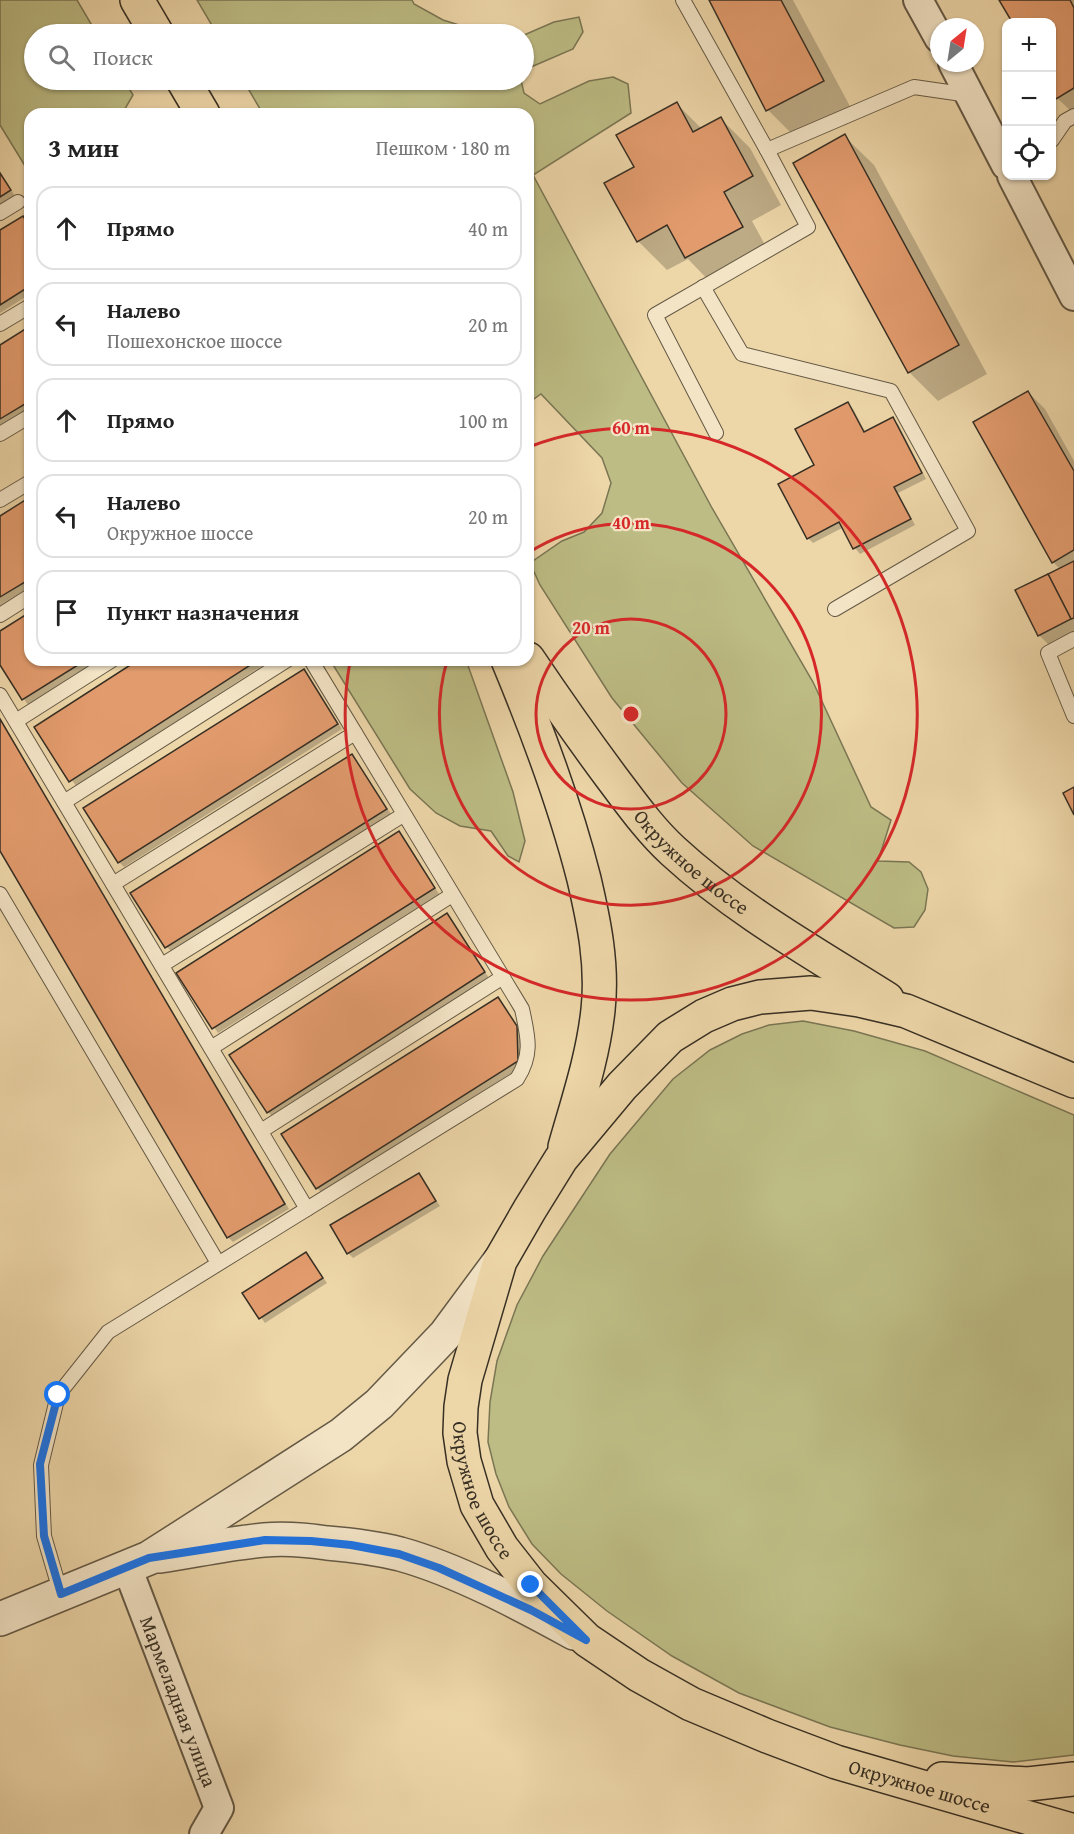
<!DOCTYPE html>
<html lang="ru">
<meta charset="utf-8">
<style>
:root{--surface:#fff;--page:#f6f6f6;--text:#222;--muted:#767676;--line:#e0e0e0}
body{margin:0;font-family:"Gentium Book Plus",serif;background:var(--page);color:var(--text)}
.controls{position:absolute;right:18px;top:18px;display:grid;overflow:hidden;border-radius:12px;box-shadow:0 2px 4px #0004}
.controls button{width:54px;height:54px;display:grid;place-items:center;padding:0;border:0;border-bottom:2px solid var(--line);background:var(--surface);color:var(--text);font:30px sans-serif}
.compass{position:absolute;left:930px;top:18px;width:54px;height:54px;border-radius:50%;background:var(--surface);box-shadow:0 2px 4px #0004;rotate:30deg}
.stop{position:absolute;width:18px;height:18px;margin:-14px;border:4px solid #1a73e8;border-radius:50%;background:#fff}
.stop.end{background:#1a73e8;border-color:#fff;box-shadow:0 2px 6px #0008}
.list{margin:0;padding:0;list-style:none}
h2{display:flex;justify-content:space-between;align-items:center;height:78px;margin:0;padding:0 24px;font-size:26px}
h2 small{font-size:20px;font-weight:400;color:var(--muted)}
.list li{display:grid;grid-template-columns:39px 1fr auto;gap:18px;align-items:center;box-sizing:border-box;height:84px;margin:0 12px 12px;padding:0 12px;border:2px solid var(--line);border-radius:18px}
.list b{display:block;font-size:22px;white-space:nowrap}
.list p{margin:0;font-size:20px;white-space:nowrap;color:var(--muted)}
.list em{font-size:20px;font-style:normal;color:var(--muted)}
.icon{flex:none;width:33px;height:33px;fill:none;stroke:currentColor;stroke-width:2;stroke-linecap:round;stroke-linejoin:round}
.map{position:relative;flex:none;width:1074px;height:1834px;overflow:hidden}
.search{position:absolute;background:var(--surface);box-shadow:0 2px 4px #0004;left:24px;top:24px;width:510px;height:66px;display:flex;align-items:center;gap:15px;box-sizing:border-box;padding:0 21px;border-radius:33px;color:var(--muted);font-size:22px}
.panel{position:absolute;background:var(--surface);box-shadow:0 2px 4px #0004;left:24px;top:108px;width:510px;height:558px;border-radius:18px}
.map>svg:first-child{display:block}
.green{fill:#bdbc84;stroke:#7a7654;stroke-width:1.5}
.shadow{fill:#0003}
.building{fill:#e29b6d;stroke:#372f24;stroke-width:1.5}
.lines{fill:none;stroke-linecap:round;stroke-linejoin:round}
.service-casing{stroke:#645945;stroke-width:16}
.minor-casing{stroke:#645945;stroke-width:32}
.tertiary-casing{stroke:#645945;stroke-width:36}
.primary-casing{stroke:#372f24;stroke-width:36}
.service{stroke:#f3e4c6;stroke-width:14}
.minor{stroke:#f3e4c6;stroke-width:28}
.tertiary{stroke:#f3e4c6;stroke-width:33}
.primary{stroke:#edd6a8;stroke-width:33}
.route{stroke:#1a73e8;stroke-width:8}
.ring{fill:none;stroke:#d62828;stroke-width:3}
.labels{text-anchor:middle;stroke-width:4.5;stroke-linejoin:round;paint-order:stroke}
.street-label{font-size:20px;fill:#372f24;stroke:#f3e4c6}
.centre{fill:#d62828;stroke:#f3e4c6;stroke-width:3}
.ring-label{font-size:18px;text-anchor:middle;font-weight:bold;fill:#d62828;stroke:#f3e4c6;stroke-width:4.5;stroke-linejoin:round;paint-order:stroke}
</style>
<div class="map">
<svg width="1074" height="1834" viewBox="0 0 1074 1834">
<rect width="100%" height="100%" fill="#edd6a8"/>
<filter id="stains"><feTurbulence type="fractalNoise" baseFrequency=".00333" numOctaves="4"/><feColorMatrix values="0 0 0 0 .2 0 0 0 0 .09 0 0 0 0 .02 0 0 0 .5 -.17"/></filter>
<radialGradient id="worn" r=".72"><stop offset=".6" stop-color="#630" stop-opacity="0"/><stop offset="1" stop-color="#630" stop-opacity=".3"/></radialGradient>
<g class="green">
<path d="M0 0H77L97 34H34V80H124L133 95 122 114H30V174L0 125Z"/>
<path d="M197 0H412L414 4 443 20 488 34H217Z"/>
<path d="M579 17 583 32 573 49 524 70V35L554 22Z"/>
<path d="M613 77 628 84 631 113 533 175 712 508 813 682 871 807 891 820 878 861 909 862 921 872 928 889 925 910 914 927 894 928 753 846 682 783 612 698 540 585 530 563 562 541 584 532 602 513 611 483 602 458 541 394 528 403V114H263L243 80H521L524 93 540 104 589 81Z"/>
<path d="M330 660H466L513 792 525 841 519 862 508 856 491 831 460 826 436 813 410 789Z"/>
<path d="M803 1021 854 1031 925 1051 1074 1115V1755L1013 1762 953 1756 900 1745 830 1727 739 1693 672 1656 607 1611 561 1574 532 1544 509 1507 496 1474 488 1442 490 1402 497 1361 517 1305 543 1256 610 1154 673 1079 710 1050 742 1034 769 1025Z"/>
</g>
<g class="shadow">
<path d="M711 0H793L852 110 797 139 768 110Z"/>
<path d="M1001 0H1074V114L1057 98 1052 89V22H1014Z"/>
<path d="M677 104 702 129 721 119 750 148 781 205 752 221 771 256 715 287 688 259 667 270 638 241 636 168Z"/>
<path d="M844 136 874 165 987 374 938 401 909 372Z"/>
<path d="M0 172 15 196 0 205Z"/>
<path d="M23 217 30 226V294L0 313V232Z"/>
<path d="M30 328V409L0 427V346Z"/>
<path d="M1028 392 1045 409 1074 461V634L1050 646 1039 635 1060 569 1053 562Z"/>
<path d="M848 404 853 409 866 433 892 419 898 424 926 479 898 493 915 525 860 554 855 548 844 527 813 543 808 538 816 466Z"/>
<path d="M30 499V587L0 605V517Z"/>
<path d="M30 614V660H100L28 705 0 662V633Z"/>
<path d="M141 660H271L76 786 36 728Z"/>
<path d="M303 670 342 729 124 867 119 862Z"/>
<path d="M0 718 289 1209 233 1242 228 1237 0 848Z"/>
<path d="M352 755 391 814 172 952 167 947Z"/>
<path d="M404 838 439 894 218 1033 178 973Z"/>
<path d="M447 915 489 978 273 1117 268 1112Z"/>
<path d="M498 999 521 1033 523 1066 322 1193 317 1188Z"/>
<path d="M419 1175 440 1206 353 1258 348 1253Z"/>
<path d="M306 1254 327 1283 265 1323 244 1294Z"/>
</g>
<g class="building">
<path d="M709 0H781L824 81 766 111Z"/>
<path d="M999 0H1070L1074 8V88L1056 99 1052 92V22H1012Z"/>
<path d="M677 102 693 132 721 117 753 176 724 192 743 227 685 258 667 225 637 242 604 183 634 167 616 135Z"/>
<path d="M845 134 959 345 908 373 793 163Z"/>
<path d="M0 173 11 190 0 197Z"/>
<path d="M23 216 30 227V286L0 305V230Z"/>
<path d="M30 326V401L0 419V345Z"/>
<path d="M1028 391 1074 471V550L1052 563 973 422Z"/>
<path d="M848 402 864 432 893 417 922 473 894 487 911 519 853 549 839 522 807 539 778 484 814 465 795 429Z"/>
<path d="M30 497V579L0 597V516Z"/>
<path d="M1074 561V618L1071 619 1048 574Z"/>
<path d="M1048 574 1071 619 1038 636 1015 590Z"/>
<path d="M30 612V660H86L22 700 0 665V631Z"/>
<path d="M138 660H258L69 782 34 727Z"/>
<path d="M304 669 338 724 118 863 83 808Z"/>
<path d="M0 719 285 1204 227 1238 0 851Z"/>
<path d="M352 754 387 809 165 948 130 893Z"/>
<path d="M1074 787V815L1063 793Z"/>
<path d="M399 831 435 888 212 1029 176 973Z"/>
<path d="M447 913 485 972 267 1113 229 1055Z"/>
<path d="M498 997 517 1026 518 1061 316 1189 281 1134Z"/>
<path d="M419 1173 436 1201 347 1254 330 1225Z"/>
<path d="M306 1252 323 1278 259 1319 242 1293Z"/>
</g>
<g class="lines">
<defs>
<g id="service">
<path d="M683 0 767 150 914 87 969 95"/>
<path d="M1052 140 1065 121 1074 116"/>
<path d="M0 213 18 202"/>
<path d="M703 287 742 354 891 391 968 531 835 609"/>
<path d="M0 324 30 306"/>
<path d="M716 433 655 315 808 227 767 150"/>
<path d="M0 434 30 416"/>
<path d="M0 500 30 482"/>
<path d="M0 615 30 596"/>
<path d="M1074 639 1048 653 1074 716"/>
<path d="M0 695 307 1209"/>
<path d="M16 721 112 660"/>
<path d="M64 802 287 660"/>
<path d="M113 884 355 733"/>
<path d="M0 894 218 1263"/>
<path d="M162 965 403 815"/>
<path d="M211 1048 452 895"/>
<path d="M261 1131 503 977"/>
<path d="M61 1594 44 1536 41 1465 58 1395 108 1332 517 1079C533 1054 528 1037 522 1009L311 660"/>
</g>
<g id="minor">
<path d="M918 0 939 38"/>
<path d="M953 63 1006 165"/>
<path d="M1012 176 1074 296"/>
<path id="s1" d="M127 1567 219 1808 204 1834"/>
</g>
<g id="tertiary">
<path d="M160 1556C194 1551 229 1543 264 1540 284 1538 307 1540 327 1543 351 1545 376 1548 400 1554 458 1570 521 1604 574 1633"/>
<path d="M0 1619 149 1558 341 1435 379 1404 445 1335 499 1262"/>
</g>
<g id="primary">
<path d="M137 0 157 34"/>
<path d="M183 80 203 114"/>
<path id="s2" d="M528 659C555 699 583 739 612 778 631 803 650 830 673 851 737 910 814 953 887 999"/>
<path d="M508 660C538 732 565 804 584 879 594 922 603 965 598 1010 593 1057 578 1101 565 1147"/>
<path id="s3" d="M1074 1081 906 1011 859 1000 811 993 760 997 732 1004 704 1016 670 1037 622 1086 561 1159 530 1209 500 1261 465 1380 461 1407 460 1433 464 1461 477 1505 502 1548 531 1585 587 1640 639 1675 691 1704 767 1736 836 1762 1074 1831"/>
<path d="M942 1779 1028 1784 1074 1779"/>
</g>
</defs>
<use href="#service" class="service-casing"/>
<use href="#minor" class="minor-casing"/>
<use href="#tertiary" class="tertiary-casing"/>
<use href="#primary" class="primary-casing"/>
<use href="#service" class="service"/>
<use href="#minor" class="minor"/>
<use href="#tertiary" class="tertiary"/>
<use href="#primary" class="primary"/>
</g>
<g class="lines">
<path class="route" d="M58 1395 40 1464 44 1536 61 1594 149 1558 265 1540 311 1541 351 1545 399 1554 439 1568 531 1610 586 1640 531 1585"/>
</g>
<g class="ring">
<circle cx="631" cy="714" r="95"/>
<path d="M528 553A191 191 0 1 1 447 661"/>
<path d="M529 447A286 286 0 1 1 350 662"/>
</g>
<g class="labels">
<g class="street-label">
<text dy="7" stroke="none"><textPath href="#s2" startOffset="262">Окружное шоссе</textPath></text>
<text dy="7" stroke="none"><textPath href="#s3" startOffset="951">Окружное шоссе</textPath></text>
<text dy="7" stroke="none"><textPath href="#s1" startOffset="144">Мармеладная улица</textPath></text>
<text dy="7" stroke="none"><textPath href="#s3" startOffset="1504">Окружное шоссе</textPath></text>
</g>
</g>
<circle cx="631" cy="714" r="9" class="centre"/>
<g class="ring-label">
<text x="631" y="434">60 m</text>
<text x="631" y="529">40 m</text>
<text x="591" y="634">20 m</text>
</g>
<rect width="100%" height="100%" filter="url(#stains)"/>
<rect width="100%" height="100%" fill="url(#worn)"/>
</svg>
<div class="controls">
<button>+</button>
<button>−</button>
<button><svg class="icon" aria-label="locate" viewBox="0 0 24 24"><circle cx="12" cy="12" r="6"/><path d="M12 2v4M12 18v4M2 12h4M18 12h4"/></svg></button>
</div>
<svg class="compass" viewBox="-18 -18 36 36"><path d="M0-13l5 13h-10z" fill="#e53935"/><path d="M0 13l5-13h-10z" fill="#767676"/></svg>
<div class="stop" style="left:58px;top:1395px"></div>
<div class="stop end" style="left:531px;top:1585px"></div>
<div class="search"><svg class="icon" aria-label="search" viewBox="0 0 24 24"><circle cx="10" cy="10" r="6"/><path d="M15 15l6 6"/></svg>Поиск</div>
<section class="panel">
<h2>3 мин<small>Пешком · 180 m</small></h2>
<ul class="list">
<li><svg class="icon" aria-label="ahead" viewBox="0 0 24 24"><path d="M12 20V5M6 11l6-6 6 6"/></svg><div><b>Прямо</b></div><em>40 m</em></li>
<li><svg class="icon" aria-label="left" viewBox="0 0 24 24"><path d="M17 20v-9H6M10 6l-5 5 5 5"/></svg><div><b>Налево</b><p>Пошехонское шоссе</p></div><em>20 m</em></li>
<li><svg class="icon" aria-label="ahead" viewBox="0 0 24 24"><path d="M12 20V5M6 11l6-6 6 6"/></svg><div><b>Прямо</b></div><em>100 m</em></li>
<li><svg class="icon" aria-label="left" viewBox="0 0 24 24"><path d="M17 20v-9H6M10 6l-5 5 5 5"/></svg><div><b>Налево</b><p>Окружное шоссе</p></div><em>20 m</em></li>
<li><svg class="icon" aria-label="arrive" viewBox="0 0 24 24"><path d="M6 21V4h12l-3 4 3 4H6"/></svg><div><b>Пункт назначения</b></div></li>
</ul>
</section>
</div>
